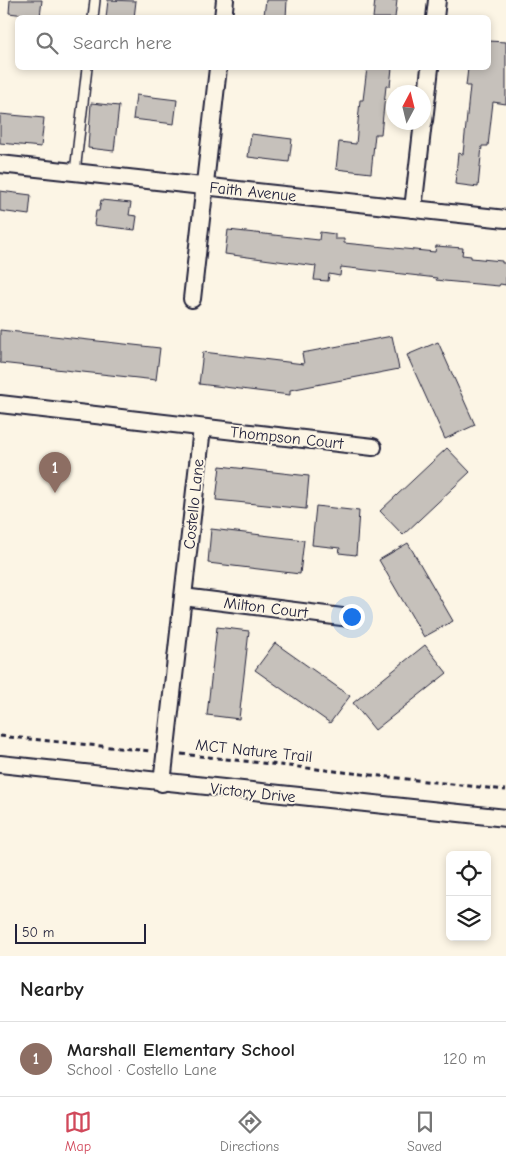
<!DOCTYPE html>
<meta charset="utf-8">
<style>
:root{--surface:#fff;--page:#f6f6f6;--text:#222;--muted:#767676;--line:#e0e0e0;--accent:#d1495b}
body{margin:0;font-family:"Comic Neue",sans-serif;background:var(--page);color:var(--text)}
.controls{position:absolute;right:15px;bottom:15px;display:grid;overflow:hidden;border-radius:8px;box-shadow:0 2px 8px #0003}
.controls button{width:45px;height:45px;display:grid;place-items:center;padding:0;border:0;border-bottom:1px solid var(--line);background:var(--surface);color:var(--text);font:25px sans-serif}
.compass{position:absolute;left:386px;top:85px;width:45px;height:45px;border-radius:50%;background:var(--surface);box-shadow:0 2px 8px #0003;rotate:7deg}
.scale{position:absolute;left:15px;bottom:12px;width:131px;box-sizing:border-box;padding-left:5px;border:2px solid #22223b;border-top:0;font-size:14px;line-height:18px;white-space:nowrap;color:#22223b;-webkit-text-stroke:4px #fcf5e5;paint-order:stroke}
.you{position:absolute;left:351px;top:616px;width:18px;height:18px;margin:-12px;border:4px solid #fff;border-radius:50%;background:#1a73e8;box-shadow:0 0 0 8px #1a73e833}
.badge{display:grid;place-items:center;width:32px;height:32px;border-radius:50%;background:var(--accent);color:#fff;font-size:16px;font-weight:700}
.pin{position:absolute;translate:-50% -41px;filter:drop-shadow(0 1px 2px #0008)}
.pin::after{content:'';position:absolute;top:26px;width:18px;height:15px;background:inherit;clip-path:polygon(0 0,100% 0,50% 100%)}
.list{margin:0;padding:0;list-style:none}
h2{display:flex;justify-content:space-between;align-items:center;height:65px;margin:0;padding:0 20px;font-size:21px}
h2 small{font-size:16px;font-weight:400;color:var(--muted)}
.list li{display:grid;grid-template-columns:32px 1fr auto;gap:15px;align-items:center;box-sizing:border-box;height:75px;padding:0 20px;border-top:1px solid var(--line)}
.list b{display:block;font-size:19px;white-space:nowrap}
.list p{margin:0;font-size:16px;white-space:nowrap;color:var(--muted)}
.list em{font-size:16px;font-style:normal;color:var(--muted)}
.icon{flex:none;width:28px;height:28px;fill:none;stroke:currentColor;stroke-width:2;stroke-linecap:round;stroke-linejoin:round}
.map{position:relative;flex:none;width:506px;height:956px;overflow:hidden}
.search{position:absolute;background:var(--surface);box-shadow:0 2px 8px #0003;left:15px;right:15px;top:15px;height:55px;display:flex;align-items:center;gap:12px;box-sizing:border-box;padding:0 18px;border-radius:8px;color:var(--muted);font-size:19px}
.sheet{height:140px;background:var(--surface)}
nav{display:flex;justify-content:space-around;align-items:center;box-sizing:border-box;height:70px;border-top:1px solid var(--line);background:var(--surface);font-size:14px;color:var(--muted)}
nav a{display:grid;justify-items:center;gap:2px}
nav .on{color:var(--accent)}
.map>svg:first-child{display:block}
.building{fill:#c6c1bb;stroke:#22223b}
.lines{fill:none;stroke-linecap:round;stroke-linejoin:round}
.service-casing{stroke:#22223b;stroke-width:12}
.minor-casing{stroke:#22223b;stroke-width:20}
.path{stroke:#22223b;stroke-width:3;stroke-dasharray:5 4;stroke-linecap:butt}
.service{stroke:#fcf5e5;stroke-width:9}
.minor{stroke:#fcf5e5;stroke-width:16}
.labels{text-anchor:middle;stroke-width:4;stroke-linejoin:round;paint-order:stroke}
.street-label{font-size:16px;fill:#22223b;stroke:#fcf5e5}
</style>
<div class="map">
<svg width="506" height="956" viewBox="0 0 506 956">
<rect width="100%" height="100%" fill="#fcf5e5"/>
<filter id="ink" filterUnits="userSpaceOnUse"><feTurbulence type="fractalNoise" baseFrequency=".02" numOctaves="2"/><feDisplacementMap in="SourceGraphic" scale="10" xChannelSelector="R" yChannelSelector="G"/><feConvolveMatrix kernelMatrix="1 2 1 2 8 2 1 2 1" color-interpolation-filters="sRGB"/></filter>
<g filter="url(#ink)">
<g class="building">
<path d="M10 0H42L40 17 9 13Z"/>
<path d="M108 0 136 1 134 18H106Z"/>
<path d="M266 0H287L286 18 264 15Z"/>
<path d="M375 0H397L395 18H373Z"/>
<path d="M488 41 506 42V104L493 102 488 146H482L478 187 455 184 458 153 463 154 470 86H466L468 68H488Z"/>
<path d="M367 68H392L390 86H386L381 134H375L371 173 336 169 339 142 356 144 360 100H363Z"/>
<path d="M136 95 177 100 174 124 133 119Z"/>
<path d="M91 103 119 106 114 151 88 148Z"/>
<path d="M0 114 44 118 41 147 0 143Z"/>
<path d="M251 134 292 139 289 162 248 157Z"/>
<path d="M0 191 31 195 29 215 0 211Z"/>
<path d="M101 200 131 203 129 215 137 216 135 230 94 225 96 211H99Z"/>
<path d="M228 230 319 240 320 232 335 234V239H344V243L435 252 436 246 463 248 462 255 471 256V258L502 261V263H506V285L500 284 499 286 444 281 436 280 437 278 341 267 340 276 329 274 328 281 314 280 316 266 225 254Z"/>
<path d="M0 330 160 348 156 380 0 363Z"/>
<path d="M392 336 399 369 290 390V395L199 384 203 352 304 364 302 353Z"/>
<path d="M438 342 475 425 445 439 407 355Z"/>
<path d="M447 448 470 472 403 535 380 511Z"/>
<path d="M220 466 309 476 306 509 216 500Z"/>
<path d="M316 506 359 511 356 555 339 553 340 548 312 545Z"/>
<path d="M211 529 304 540 300 574 208 563Z"/>
<path d="M408 543 453 621 424 637 379 560Z"/>
<path d="M217 627 249 631 239 719 207 715Z"/>
<path d="M275 643 350 696 330 723 255 670Z"/>
<path d="M425 645 447 673 375 730 353 703Z"/>
</g>
<g class="lines">
<defs>
<g id="service">
<path d="M93 18 95 0"/>
<path d="M75 172 87 68"/>
</g>
<g id="minor">
<path d="M223 18 225 0"/>
<path d="M435 18 437 0"/>
<path d="M424 121 430 68"/>
<path d="M0 164 506 219"/>
<path d="M413 209 423 122"/>
<path d="M192 299 218 68"/>
<path d="M0 404 373 447"/>
<path d="M183 597 350 618"/>
<path d="M0 764 506 818"/>
<path d="M162 783 202 428"/>
</g>
</defs>
<use href="#service" class="service-casing"/>
<use href="#minor" class="minor-casing"/>
<g class="path">
<path d="M0 736 150 751"/>
<path d="M181 754 506 790"/>
</g>
<use href="#service" class="service"/>
<use href="#minor" class="minor"/>
</g>
</g>
<g class="labels">
<g class="street-label">
<text transform="translate(253 191) rotate(6)" y="6">Faith Avenue</text>
<text transform="translate(287 437) rotate(6)" y="6">Thompson Court</text>
<text transform="translate(193 504) rotate(-84)" y="6">Costello Lane</text>
<text transform="translate(266 607) rotate(7)" y="6">Milton Court</text>
<text transform="translate(254 750) rotate(6)" y="6">MCT Nature Trail</text>
<text transform="translate(253 792) rotate(6)" y="6">Victory Drive</text>
</g>
</g>
</svg>
<div class="controls">
<button><svg class="icon" aria-label="locate" viewBox="0 0 24 24"><circle cx="12" cy="12" r="6"/><path d="M12 2v4M12 18v4M2 12h4M18 12h4"/></svg></button>
<button><svg class="icon" aria-label="layers" viewBox="0 0 24 24"><path d="M12 4l9 5-9 5-9-5zM3 14l9 5 9-5"/></svg></button>
</div>
<svg class="compass" viewBox="-18 -18 36 36"><path d="M0-13l5 13h-10z" fill="#e53935"/><path d="M0 13l5-13h-10z" fill="#767676"/></svg>
<div class="scale">50 m</div>
<div class="you"></div>
<div class="pin badge" style="left:55px;top:493px;background:#8d6e63">1</div>
<div class="search"><svg class="icon" aria-label="search" viewBox="0 0 24 24"><circle cx="10" cy="10" r="6"/><path d="M15 15l6 6"/></svg>Search here</div>
</div>
<section class="sheet">
<h2>Nearby<small></small></h2>
<ul class="list">
<li><span class="badge" style="background:#8d6e63">1</span><div><b>Marshall Elementary School</b><p>School · Costello Lane</p></div><em>120 m</em></li>
</ul>
</section>
<nav>
<a class="on"><svg class="icon" aria-label="map" viewBox="0 0 24 24"><path d="M3 6l6-2 6 2 6-2v14l-6 2-6-2-6 2zM9 4v14M15 6v14"/></svg>Map</a>
<a><svg class="icon" aria-label="directions" viewBox="0 0 24 24"><path d="M12 3l9 9-9 9-9-9zM9 14v-3h6M13 9l2 2-2 2"/></svg>Directions</a>
<a><svg class="icon" aria-label="saved" viewBox="0 0 24 24"><path d="M7 4h10v16l-5-4-5 4z"/></svg>Saved</a>
</nav>
